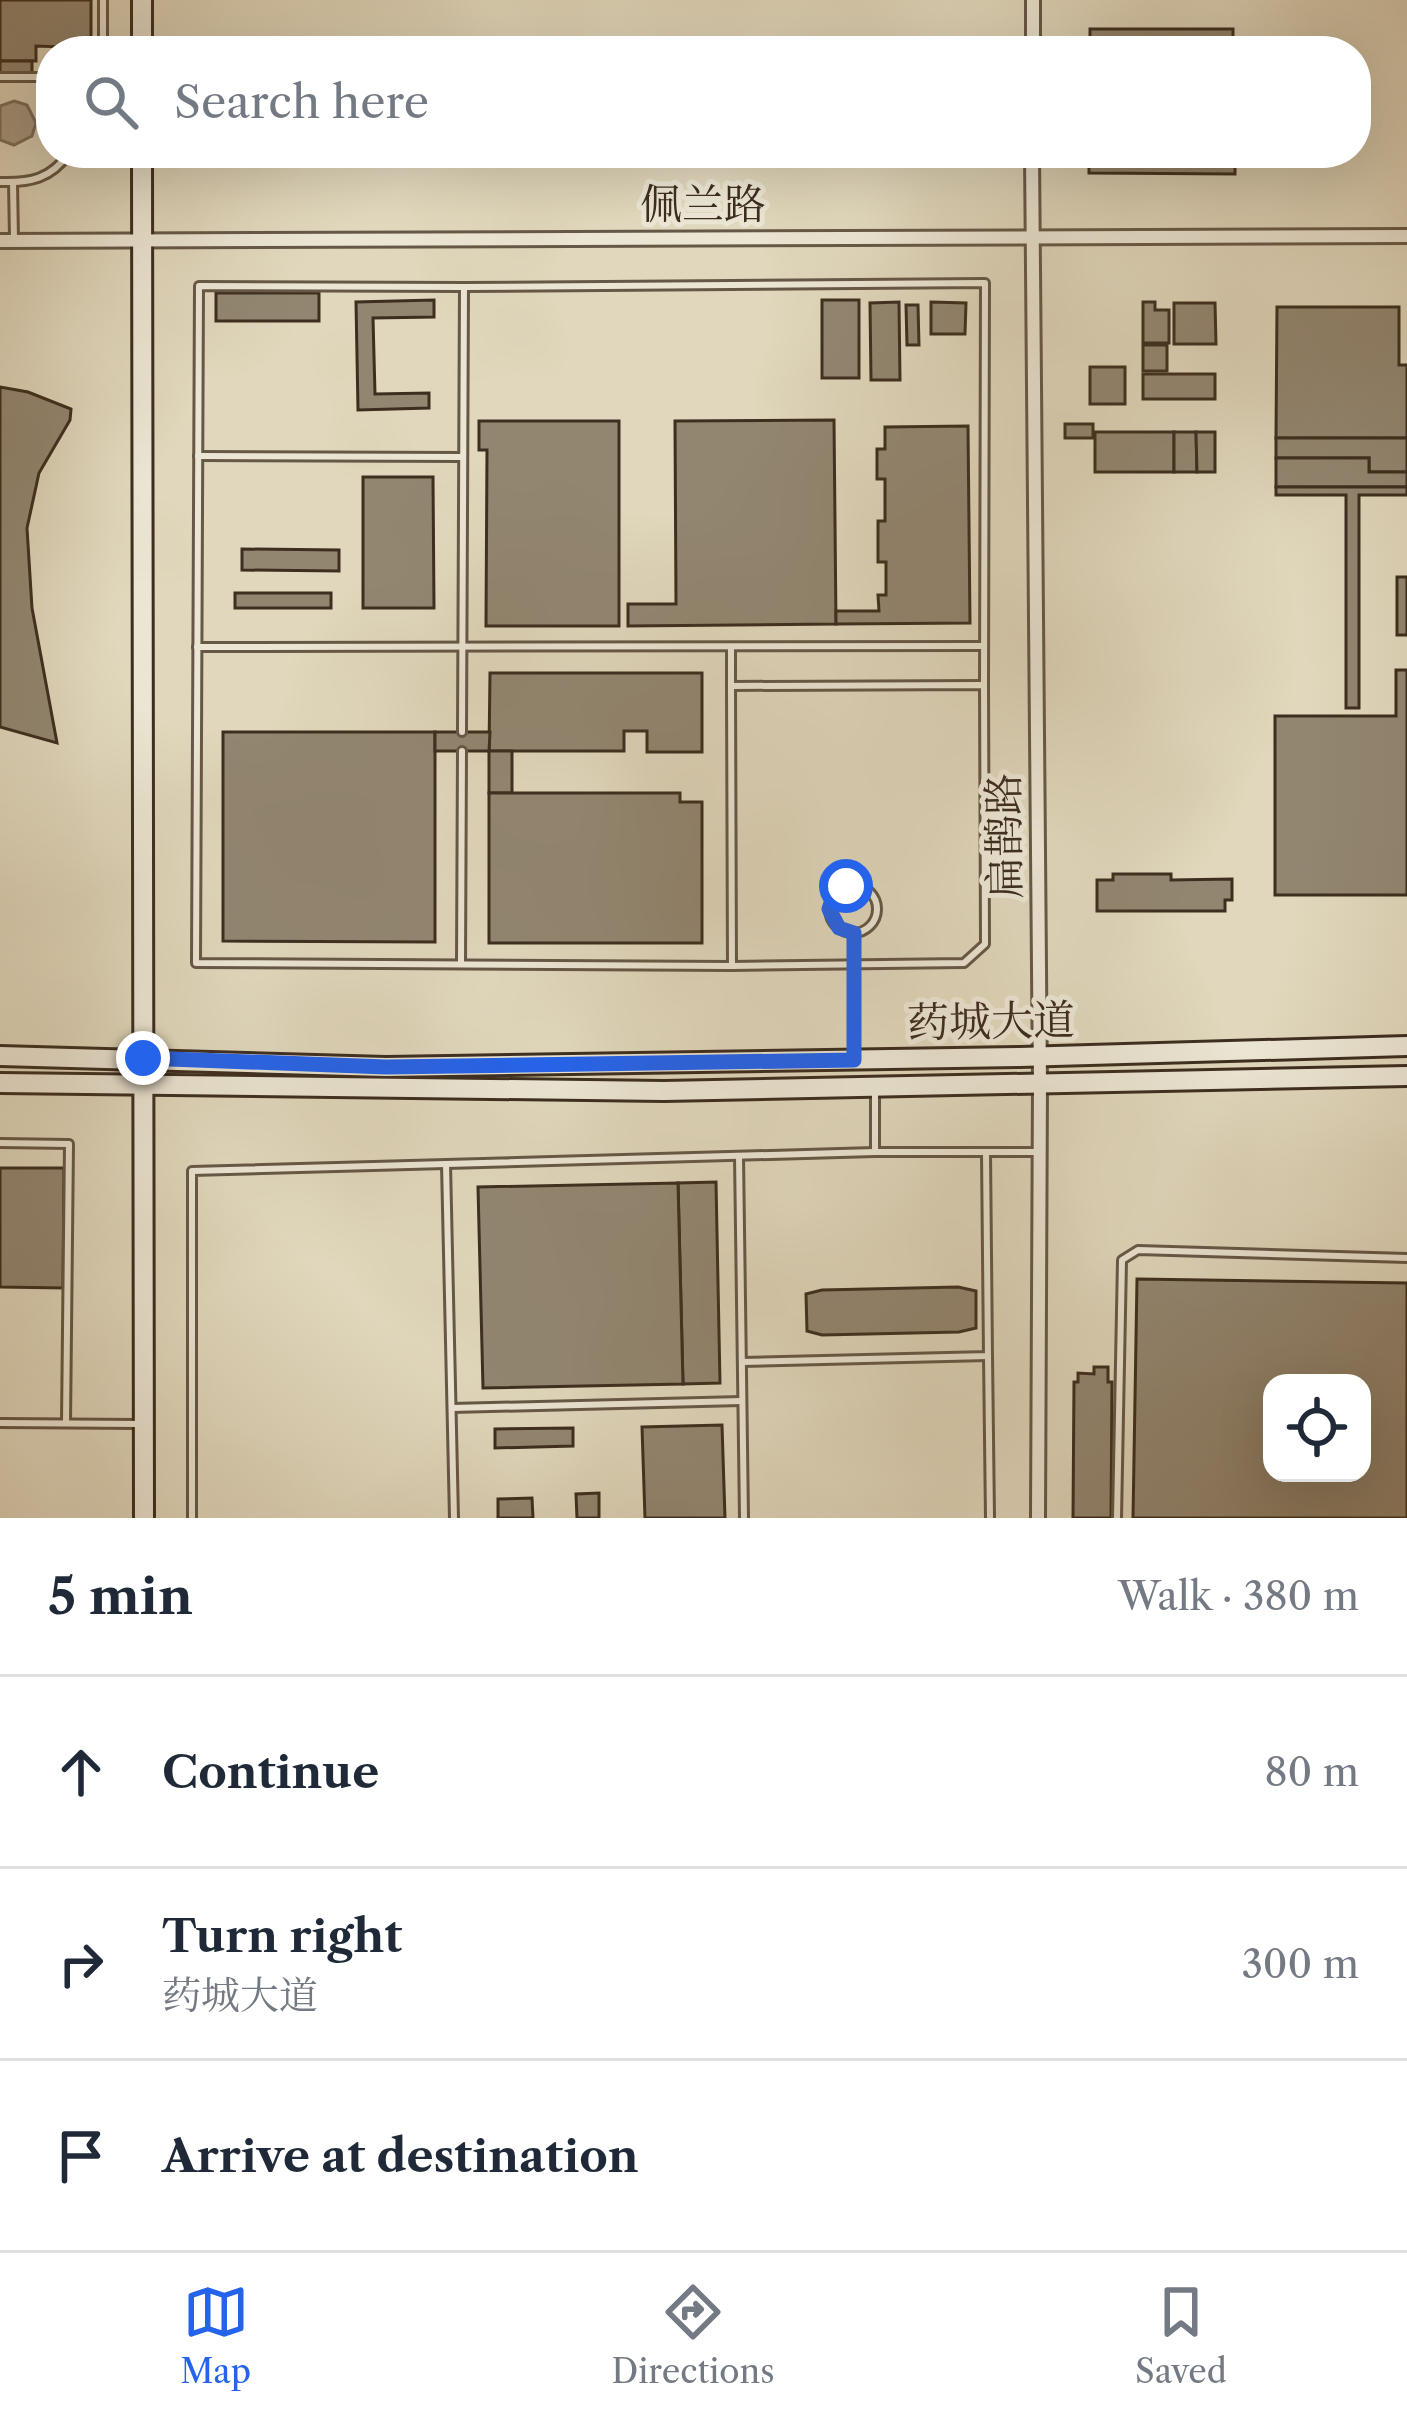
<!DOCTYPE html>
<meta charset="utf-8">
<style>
:root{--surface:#fff;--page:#f2f2f3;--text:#1f2937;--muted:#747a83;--line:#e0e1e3;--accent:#2563eb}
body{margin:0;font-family:"Libre Caslon Text","Noto Serif SC",serif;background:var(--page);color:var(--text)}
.controls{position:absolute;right:36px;bottom:36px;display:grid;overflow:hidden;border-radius:24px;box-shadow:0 12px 48px #0002}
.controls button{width:108px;height:108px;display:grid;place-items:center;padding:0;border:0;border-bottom:3px solid var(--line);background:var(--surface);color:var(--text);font:60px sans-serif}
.stop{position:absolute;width:36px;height:36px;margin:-27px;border:9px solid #2563eb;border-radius:50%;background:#fff}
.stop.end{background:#2563eb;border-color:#fff;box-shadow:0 3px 12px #0008}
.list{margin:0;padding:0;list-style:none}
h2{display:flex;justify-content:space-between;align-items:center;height:156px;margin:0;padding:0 48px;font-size:51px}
h2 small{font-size:39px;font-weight:400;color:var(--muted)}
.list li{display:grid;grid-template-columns:78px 1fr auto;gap:36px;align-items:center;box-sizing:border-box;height:192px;padding:0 48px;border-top:3px solid var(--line)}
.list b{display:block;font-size:45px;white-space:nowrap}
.list p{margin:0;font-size:39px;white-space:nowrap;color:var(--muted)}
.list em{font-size:39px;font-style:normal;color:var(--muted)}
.icon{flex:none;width:66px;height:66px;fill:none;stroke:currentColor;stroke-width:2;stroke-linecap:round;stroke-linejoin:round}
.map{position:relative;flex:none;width:1407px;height:1518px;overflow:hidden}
.search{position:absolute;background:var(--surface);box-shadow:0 12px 48px #0002;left:36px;right:36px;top:36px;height:132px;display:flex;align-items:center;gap:30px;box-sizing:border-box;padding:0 42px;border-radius:48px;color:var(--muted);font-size:45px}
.sheet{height:732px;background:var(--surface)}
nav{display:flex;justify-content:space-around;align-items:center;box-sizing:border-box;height:168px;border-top:3px solid var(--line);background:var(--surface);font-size:33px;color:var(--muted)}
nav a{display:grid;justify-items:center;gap:6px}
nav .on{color:var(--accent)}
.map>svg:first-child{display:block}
.water{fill:#a99e87;stroke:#7e715d;stroke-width:3}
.building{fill:#928671;stroke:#3d2e1f;stroke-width:3;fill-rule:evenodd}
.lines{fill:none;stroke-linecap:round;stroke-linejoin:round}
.lane-casing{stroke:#665846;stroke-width:12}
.street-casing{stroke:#665846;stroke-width:18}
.secondary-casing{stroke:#3d2e1f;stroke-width:24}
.lane{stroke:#ebe5d3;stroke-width:6}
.street{stroke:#ebe5d3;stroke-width:12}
.secondary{stroke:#ebe5d3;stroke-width:18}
.route{stroke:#2563eb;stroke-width:15}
.labels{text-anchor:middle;stroke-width:10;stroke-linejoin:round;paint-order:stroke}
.street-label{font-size:42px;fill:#3d2e1f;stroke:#ebe5d3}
</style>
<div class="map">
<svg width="1407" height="1518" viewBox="0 0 1407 1518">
<rect width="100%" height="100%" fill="#e0d7bc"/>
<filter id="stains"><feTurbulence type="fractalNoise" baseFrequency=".00167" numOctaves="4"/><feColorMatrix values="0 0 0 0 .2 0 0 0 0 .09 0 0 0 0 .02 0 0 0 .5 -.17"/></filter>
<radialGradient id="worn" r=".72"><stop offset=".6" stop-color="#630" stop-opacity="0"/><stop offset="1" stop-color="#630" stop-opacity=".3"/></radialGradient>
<path class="water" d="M14 101 27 105 36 123 32 136 14 145 0 140V106Z"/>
<g class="building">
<path d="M0 0H91V48L36 46V61H0Z"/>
<rect x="1090" y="29" width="143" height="22"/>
<rect x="0" y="61" width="32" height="13"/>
<path d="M1089 153H1235V174L1089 173Z"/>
<rect x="216" y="293" width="103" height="28"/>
<path d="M434 300V317L373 318 375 394 429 393V408L358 410 356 302Z"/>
<rect x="822" y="300" width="37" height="78"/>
<path d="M899 302 900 380H871L870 303Z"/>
<path d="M931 302 966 303 965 334H931Z"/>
<path d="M1143 302H1155V310H1169V343H1143Z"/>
<path d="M1174 303H1215L1216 344H1174Z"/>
<path d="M906 305H918L919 345H907Z"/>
<path d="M1277 307H1399V365H1407V438H1276Z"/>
<rect x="1143" y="345" width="24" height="26"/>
<rect x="1090" y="367" width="35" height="37"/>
<rect x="1143" y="374" width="72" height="25"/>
<path d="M0 387 28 392 71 409 70 420 39 473 27 528 32 608 57 743 0 727Z"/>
<path d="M834 420 836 624 628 626V604H676L675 421Z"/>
<path d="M479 421H619V626H486L487 450H479Z"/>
<rect x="1065" y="424" width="28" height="14"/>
<path d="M968 426 970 623 836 624V611H879L878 595H886V562H878V521H885V479H877V449H885V427Z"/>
<rect x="1095" y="432" width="79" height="40"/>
<path d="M1174 432H1196L1197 472H1174Z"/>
<path d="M1196 432H1215V472H1197Z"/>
<path d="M1276 438H1407V472H1369V458H1276Z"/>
<path d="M1276 458H1369V472H1407V487H1276Z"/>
<path d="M363 477H433L434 608H363Z"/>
<path d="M1276 487H1407V495H1359V708H1346V495H1276Z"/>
<path d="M242 549 339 550V571L242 570Z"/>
<rect x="1397" y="577" width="10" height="58"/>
<rect x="235" y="593" width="96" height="15"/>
<path d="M1396 670H1407V895H1275V716H1396Z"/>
<path d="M490 673H702V752H647V731H624V751H489Z"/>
<path d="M223 732H435V942L223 941Z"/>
<path d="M435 732H490L489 751H435Z"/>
<rect x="489" y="751" width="23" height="42"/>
<path d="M489 793H680V802H702V943H489Z"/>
<path d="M1113 874H1171V880L1232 879V900H1225V911H1097V880H1113Z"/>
<path d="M0 1168H64L63 1288 0 1287Z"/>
<path d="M716 1182 720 1383 683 1384 678 1183Z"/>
<path d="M678 1183 683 1384 483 1388 478 1187Z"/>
<path d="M1137 1279 1407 1283V1518H1133ZM1272 1383H1362V1473H1272Z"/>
<path d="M958 1287 976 1291V1328L959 1332 822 1335 807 1331 806 1294 822 1290Z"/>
<path d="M1094 1367H1108V1382H1112L1111 1518H1073L1074 1382H1078V1373L1094 1374Z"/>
<path d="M722 1425 725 1518H645L642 1427Z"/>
<path d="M573 1428V1446L495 1448V1429Z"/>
<path d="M599 1493V1518H577L576 1494Z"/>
<path d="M532 1498 533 1518H498V1499Z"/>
</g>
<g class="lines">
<defs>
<g id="lane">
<path d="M103 0V51"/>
<path d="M0 77H51"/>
<path d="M0 182C30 183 51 179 69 153"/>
<path d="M13 182 14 239"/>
<path d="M464 287 985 283 984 685"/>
<path d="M198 456 463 457"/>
<path d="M197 647 984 646"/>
<path d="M731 647V686"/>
<path d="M984 685 985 944 964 963 732 966 731 686Z"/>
<path d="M462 732 464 287 199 286 196 963 732 966"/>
<circle cx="853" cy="909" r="24"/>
<path d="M854 933V1056"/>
<path d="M461 964 462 751"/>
<path d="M875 1090V1152H1039"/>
<path d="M0 1143 69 1144 66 1423"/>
<path d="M739 1156 744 1518"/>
<path d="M446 1164 454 1518"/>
<path d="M988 1356 990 1518"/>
<path d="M742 1362 988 1356 986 1152"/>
<path d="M452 1408 742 1401"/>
<path d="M0 1423 140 1424"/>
<path d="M192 1518V1171L875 1152"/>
<path d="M1117 1518 1122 1260 1138 1250 1407 1258"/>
</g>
<g id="street">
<path d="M1033 51V0"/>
<path d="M1032 153 1040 1083 1038 1518"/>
<path d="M0 241 1407 236"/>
</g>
<g id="secondary">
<path d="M142 0V51"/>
<path d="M142 153 144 1518"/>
<path d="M0 1056 386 1067 1020 1057 1407 1046"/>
<path d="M0 1083 664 1091 1407 1076"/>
</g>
</defs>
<use href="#lane" class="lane-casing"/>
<use href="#street" class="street-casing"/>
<use href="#secondary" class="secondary-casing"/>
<use href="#lane" class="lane"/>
<use href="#street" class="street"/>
<use href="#secondary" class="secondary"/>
</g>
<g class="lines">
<path class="route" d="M143 1058 386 1067 854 1060V933L839 928 829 909 834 895 846 886"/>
</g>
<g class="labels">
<g class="street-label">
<text x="703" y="219">佩兰路</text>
<text transform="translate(1004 836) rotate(-91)" y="15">扁鹊路</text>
<text transform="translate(991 1021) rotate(-1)" y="15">药城大道</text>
</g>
</g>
<rect width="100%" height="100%" filter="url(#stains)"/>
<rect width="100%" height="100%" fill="url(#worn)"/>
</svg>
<div class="controls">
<button><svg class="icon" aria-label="locate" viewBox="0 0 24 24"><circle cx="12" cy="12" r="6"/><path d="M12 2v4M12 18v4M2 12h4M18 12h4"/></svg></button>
</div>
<div class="stop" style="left:846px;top:886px"></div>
<div class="stop end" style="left:143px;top:1058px"></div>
<div class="search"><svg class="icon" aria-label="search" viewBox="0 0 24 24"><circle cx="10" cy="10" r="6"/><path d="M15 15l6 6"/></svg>Search here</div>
</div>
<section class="sheet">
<h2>5 min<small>Walk · 380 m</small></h2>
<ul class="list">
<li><svg class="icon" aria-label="ahead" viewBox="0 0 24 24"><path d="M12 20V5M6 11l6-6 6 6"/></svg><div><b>Continue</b></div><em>80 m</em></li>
<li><svg class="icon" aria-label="right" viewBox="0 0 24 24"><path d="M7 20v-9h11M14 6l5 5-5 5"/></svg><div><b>Turn right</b><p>药城大道</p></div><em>300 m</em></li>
<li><svg class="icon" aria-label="arrive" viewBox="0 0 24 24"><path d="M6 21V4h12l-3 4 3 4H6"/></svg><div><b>Arrive at destination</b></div></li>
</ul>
</section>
<nav>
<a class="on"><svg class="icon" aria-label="map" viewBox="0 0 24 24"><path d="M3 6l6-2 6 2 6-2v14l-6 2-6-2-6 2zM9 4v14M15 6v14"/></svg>Map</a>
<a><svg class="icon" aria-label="directions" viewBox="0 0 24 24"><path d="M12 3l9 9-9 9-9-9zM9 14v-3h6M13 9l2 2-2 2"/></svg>Directions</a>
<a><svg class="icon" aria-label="saved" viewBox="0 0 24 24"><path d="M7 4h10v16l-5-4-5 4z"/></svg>Saved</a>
</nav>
